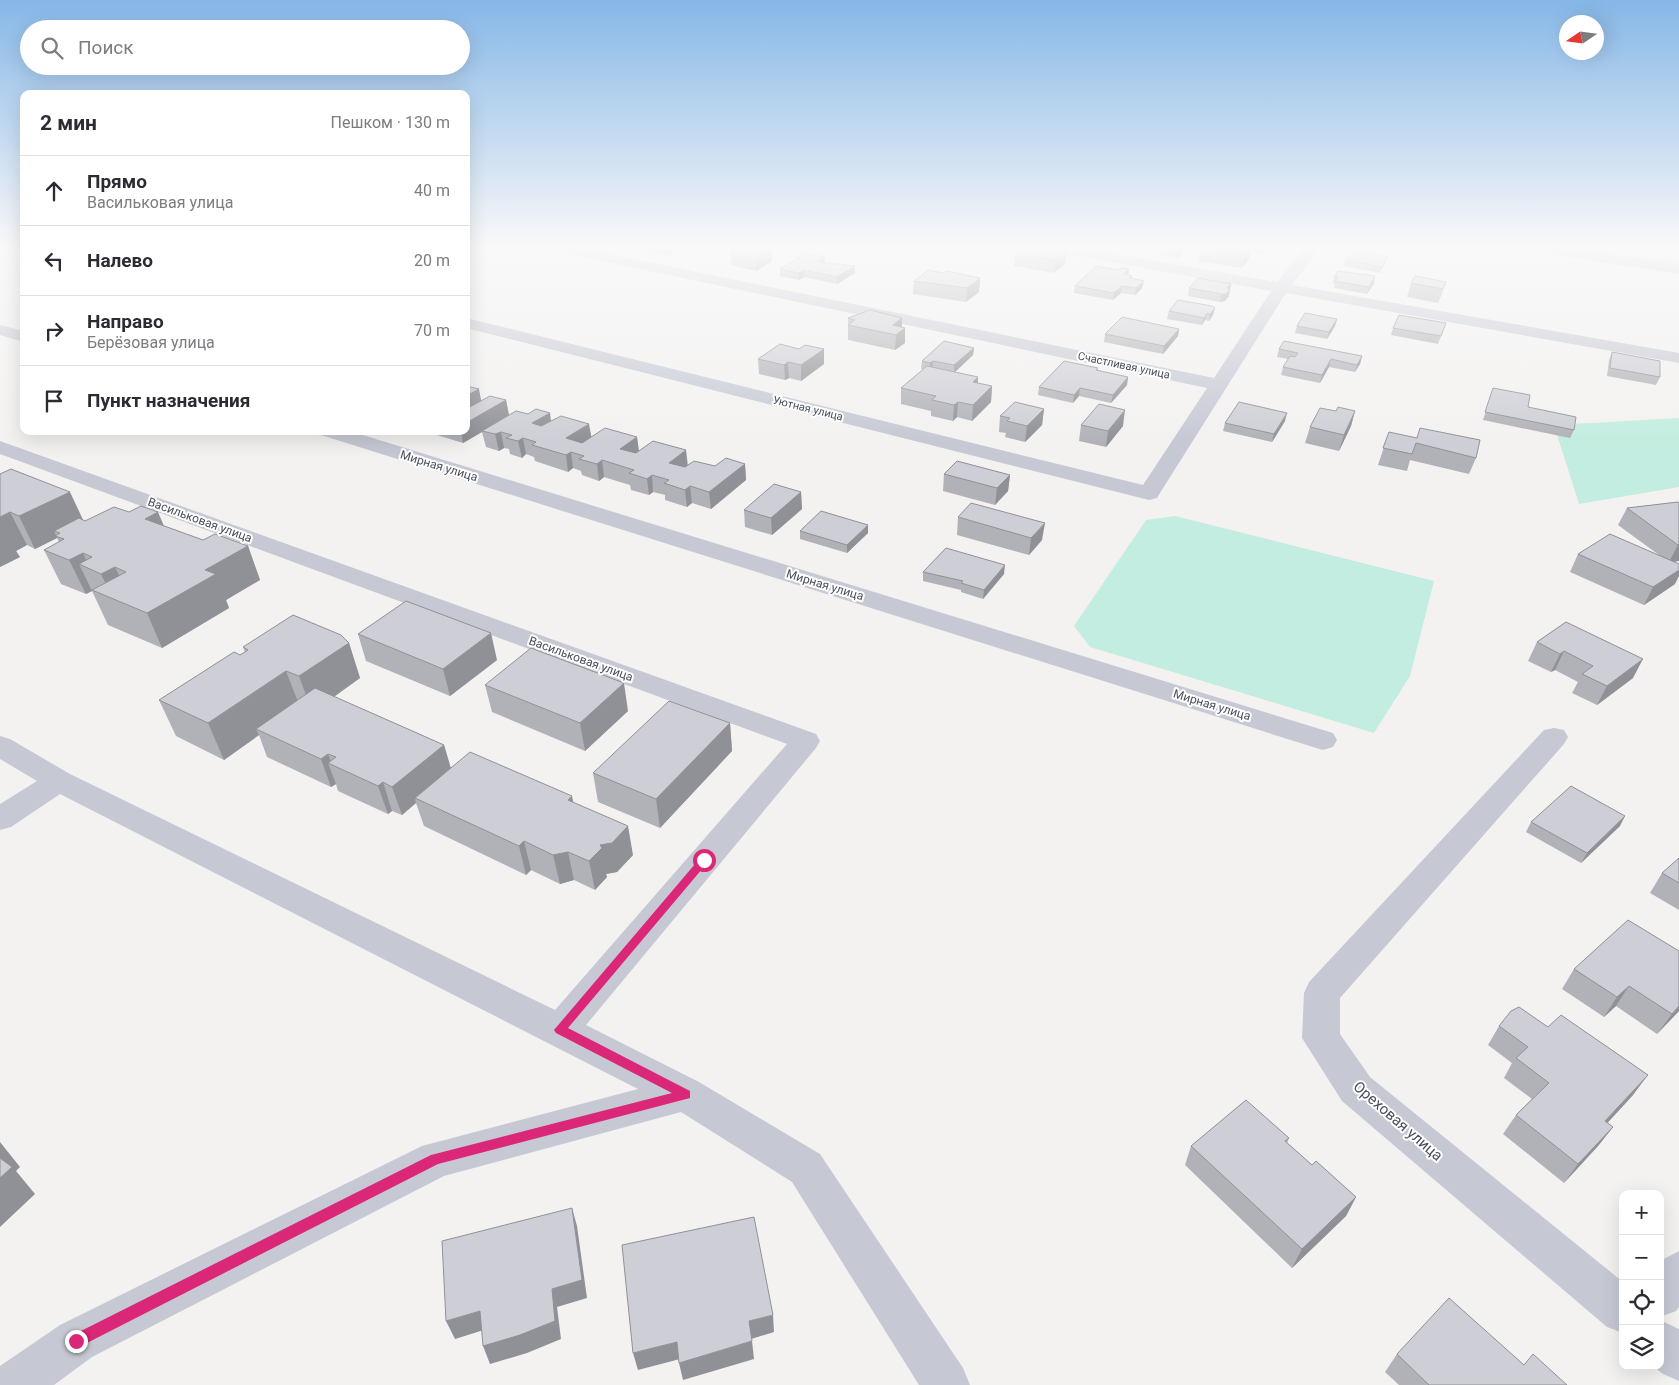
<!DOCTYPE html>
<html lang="ru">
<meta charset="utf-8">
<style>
:root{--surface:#fff;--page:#f7f7f7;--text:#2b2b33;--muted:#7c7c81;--line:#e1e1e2}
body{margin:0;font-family:Roboto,sans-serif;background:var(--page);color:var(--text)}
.controls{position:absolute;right:15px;bottom:15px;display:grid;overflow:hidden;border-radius:10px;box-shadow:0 5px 20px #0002}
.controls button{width:45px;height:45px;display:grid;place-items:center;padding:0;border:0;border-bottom:1px solid var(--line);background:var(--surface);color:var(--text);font:25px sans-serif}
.compass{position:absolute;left:1559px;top:15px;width:45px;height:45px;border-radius:50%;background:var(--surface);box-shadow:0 5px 20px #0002;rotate:257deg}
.stop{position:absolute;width:15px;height:15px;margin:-11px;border:4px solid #db2777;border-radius:50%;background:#fff}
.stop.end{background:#db2777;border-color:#fff;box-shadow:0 1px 5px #0008}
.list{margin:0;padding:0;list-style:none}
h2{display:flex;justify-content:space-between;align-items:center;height:65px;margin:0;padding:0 20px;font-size:21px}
h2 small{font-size:16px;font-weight:400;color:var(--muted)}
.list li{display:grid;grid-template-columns:32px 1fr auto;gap:15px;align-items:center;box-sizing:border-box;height:70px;padding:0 20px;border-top:1px solid var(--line)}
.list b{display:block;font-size:19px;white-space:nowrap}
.list p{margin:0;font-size:16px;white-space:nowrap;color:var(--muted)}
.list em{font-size:16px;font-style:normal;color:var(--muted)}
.icon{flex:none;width:28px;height:28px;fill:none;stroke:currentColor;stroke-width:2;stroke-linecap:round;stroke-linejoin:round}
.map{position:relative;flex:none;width:1679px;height:1385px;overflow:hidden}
.search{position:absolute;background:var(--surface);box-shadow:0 5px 20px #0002;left:20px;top:20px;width:450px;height:55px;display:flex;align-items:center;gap:12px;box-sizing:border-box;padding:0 18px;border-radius:28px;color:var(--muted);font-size:19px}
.panel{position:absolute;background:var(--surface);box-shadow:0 5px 20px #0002;left:20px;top:90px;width:450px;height:345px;border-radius:10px}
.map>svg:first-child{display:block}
.green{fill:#c3ede0}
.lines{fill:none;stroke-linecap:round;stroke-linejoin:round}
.minor{fill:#c6c9d4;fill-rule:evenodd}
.wall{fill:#b1b2b8}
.shaded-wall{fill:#909196}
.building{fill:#cecfd6;stroke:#909196}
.route{fill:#db2777}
.labels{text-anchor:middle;stroke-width:4;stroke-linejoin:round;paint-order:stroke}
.far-street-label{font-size:11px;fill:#4a4e5d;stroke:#fff}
.street-label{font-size:12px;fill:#4a4e5d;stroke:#fff}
.near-street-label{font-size:15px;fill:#4a4e5d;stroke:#fff}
</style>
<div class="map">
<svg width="1679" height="1385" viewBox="0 0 1679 1385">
<rect width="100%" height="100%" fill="#f3f2f1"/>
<g class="green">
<path d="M1569 248H1679V264Z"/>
<path d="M1679 418V487L1579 504 1554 425Z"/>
<path d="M1175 516 1434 581 1410 676 1374 733 1090 647 1074 626 1146 520Z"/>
</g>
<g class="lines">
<g class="minor">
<path d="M552 248H580L1214 378 1271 291 1056 252 1049 248H1081L1277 282 1305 248H1320L1292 285 1679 353V363L1286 293 1160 493 1157 498 1149 500 466 328V318L1143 485 1207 388 559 252Z"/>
<path d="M1531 248H1568L1679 264V274L1538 252Z"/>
<path d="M0 325 24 331V342L0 335Z"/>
<path d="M318 431H350L1333 733 1337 740 1333 747 1323 750 1313 747 321 435Z"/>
<path d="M0 441 816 734 820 741 816 748 586 1025 699 1082 820 1154 963 1368 970 1385H919L792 1182 681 1112 444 1176 92 1357 54 1385H0V1366L60 1325 422 1146 638 1089 60 794 11 827 0 830V804L37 781 0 759V736L10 739 70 774 555 1010 787 744 0 454Z"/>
<path d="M1554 728 1564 730 1568 737 1564 744 1340 998V1034L1370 1077 1623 1282V1333L1607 1327 1342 1101 1302 1038 1304 993 1309 982 1544 730Z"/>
<path d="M1679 1251V1307L1676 1311 1660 1317V1261Z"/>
<path d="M1660 1320 1679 1329V1381L1663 1374 1652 1366H1660Z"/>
</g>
</g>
<g class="wall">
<path d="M648 248H681L666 256 648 252Z"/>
<path d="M771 248 772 261 756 271 731 265 730 252Z"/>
<path d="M1021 248 1065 264 1054 273 1014 266 1015 253Z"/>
<path d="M1146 248H1187L1178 258 1160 255 1161 252 1146 250Z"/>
<path d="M1206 248H1272L1270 252 1263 251 1260 254 1251 252 1249 259 1242 268 1198 261 1199 255Z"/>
<path d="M1387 256 1385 263 1380 273 1344 266 1346 259Z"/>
<path d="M825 263 855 266V273L837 284 804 277 799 280 780 276V269Z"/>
<path d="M1129 269 1128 275 1132 276V278L1144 281 1142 288 1135 295 1121 293 1113 300 1074 293 1075 286 1118 270Z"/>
<path d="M1334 277 1374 283 1367 294 1334 288 1335 284H1333Z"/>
<path d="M980 278 979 292 966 302 913 294 914 281Z"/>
<path d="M1446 282 1441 296 1438 303 1407 297 1411 283Z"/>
<path d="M1231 284 1229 296 1225 301 1220 302 1188 296 1189 288Z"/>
<path d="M1215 308 1213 315 1209 321 1205 320 1202 325 1167 319 1169 311Z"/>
<path d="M848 318H902V327L905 328V343L895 350 848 340Z"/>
<path d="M1337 319 1335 326 1327 339 1295 333 1297 326Z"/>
<path d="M1446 323 1438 344 1391 335 1393 328Z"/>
<path d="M1179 329 1178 336 1163 354 1104 342 1105 334Z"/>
<path d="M974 348 973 355 955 372 978 377V383L992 386 991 402 972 421 957 417 953 421 931 416V411L901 404V388L924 369H921L922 361Z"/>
<path d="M799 349H824V364L801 381 789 378 785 380 759 374 758 359Z"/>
<path d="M1279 349 1362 356 1360 364 1355 372 1329 367 1320 383 1281 375 1283 367 1288 359 1277 357Z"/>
<path d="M1612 352 1660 377 1656 385 1607 376 1609 360Z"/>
<path d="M1098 368V371L1128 377 1127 385 1111 403 1079 396 1073 403 1038 395 1039 387Z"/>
<path d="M1493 388 1528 407 1574 430 1570 438 1483 420Z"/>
<path d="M506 400 509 415 551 421 591 437H637L639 451 688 466H715L745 464 746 480 711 509 692 503 687 507 665 500V495L653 492 649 495 631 490 630 485 620 482 604 477 599 481 582 475 581 471 573 468 568 472 535 461 534 457 526 454 522 458 510 454 509 449 504 448 499 451 486 447 482 432 463 443 424 431H466L481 401Z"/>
<path d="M1044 409 1042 425 1025 442 1005 437 1006 433 999 432 1000 416Z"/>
<path d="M1336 411H1355L1351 426 1339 451 1305 443 1310 427Z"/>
<path d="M1285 421 1272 442 1223 431 1225 423Z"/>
<path d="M1081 425 1123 426 1106 447 1079 441Z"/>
<path d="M1389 432 1476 458 1469 474 1410 460 1407 471 1378 465Z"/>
<path d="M0 474 85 521 164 526 203 540 248 546 260 580 226 600 229 608 162 648 108 625 92 591 86 594 61 584 44 550 59 542 57 538 35 549 27 545 16 551 20 557 0 567Z"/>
<path d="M944 474 1010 475 1008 491 995 505 943 491Z"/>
<path d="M801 492 802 509 772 535 745 527 744 510Z"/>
<path d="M1678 502 1679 561 1674 562 1675 584 1644 605 1570 572 1578 554 1659 555 1618 525 1627 508Z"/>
<path d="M958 517 1042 540 1029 555 957 535Z"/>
<path d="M800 531 868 533 847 553 800 539Z"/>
<path d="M923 572 1004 574 983 599 961 592V590L923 581Z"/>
<path d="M1566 622 1633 678 1597 705 1572 693 1578 682 1555 670 1551 672 1528 661 1537 642Z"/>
<path d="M358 634 497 660 450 696 366 661Z"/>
<path d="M349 643 360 678 334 697 444 745 451 768 573 802 633 855 617 872 606 874 607 877 595 890 574 880 560 884 531 870 526 875 424 826 416 803 402 815 392 811 388 814 338 791 336 784 331 787 267 757 259 735 224 760 176 736 159 700 245 652 243 647Z"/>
<path d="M485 685 628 711 585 751 492 712Z"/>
<path d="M730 723 732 751 660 828 598 802 593 773Z"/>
<path d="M1531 822 1620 826 1581 863 1526 832Z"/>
<path d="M1679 858V910L1650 893 1662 873Z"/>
<path d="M1679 951V1011L1657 1034 1616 1006 1604 1017 1562 989 1574 969Z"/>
<path d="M1499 1026 1633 1095 1607 1123 1613 1127 1598 1146 1564 1183 1503 1134 1516 1115 1532 1099 1504 1078 1512 1063 1488 1045Z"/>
<path d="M1289 1138 1287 1143 1312 1165 1356 1197 1346 1216 1292 1268 1185 1165 1191 1146Z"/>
<path d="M1397 1354 1524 1365 1567 1385H1399L1385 1372Z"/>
</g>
<g class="shaded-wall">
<path d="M668 248H681L666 256 665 249Z"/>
<path d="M771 248 772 261 756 271 755 258Z"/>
<path d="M1179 248H1187L1178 258Z"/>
<path d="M1250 248H1252L1249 259 1242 268 1245 254Z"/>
<path d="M1262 248H1264L1263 251 1260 254Z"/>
<path d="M1067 250 1065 264 1054 273 1055 260Z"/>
<path d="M1387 256 1385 263 1380 273 1382 267Z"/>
<path d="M825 257V264L817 262Z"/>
<path d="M855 266V273L837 284V277Z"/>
<path d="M1129 269 1128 276 1124 274Z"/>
<path d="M804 270V277L799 280V273Z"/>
<path d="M1375 276 1374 283 1367 294 1369 287Z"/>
<path d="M980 278 979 292 966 302 967 288Z"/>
<path d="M1144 281 1142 288 1135 295 1136 288Z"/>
<path d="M1231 284 1229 296 1225 301 1220 302 1222 294Z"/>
<path d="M1122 286 1121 293 1113 300 1114 293Z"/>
<path d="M1215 308 1213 315 1209 321 1210 314Z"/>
<path d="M1207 313 1205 320 1202 325 1204 318Z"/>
<path d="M902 318V330L905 328V343L895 350 896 335 893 325Z"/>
<path d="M1337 319 1335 326 1327 339 1329 332Z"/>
<path d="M1179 329 1178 336 1163 354 1164 346Z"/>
<path d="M974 348 973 355 954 373V365Z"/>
<path d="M824 349V364L801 381V365Z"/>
<path d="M1362 356 1360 364 1355 372 1357 365Z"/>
<path d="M1331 359 1329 367 1320 383 1322 375Z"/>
<path d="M933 361 932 368 930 370V363Z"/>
<path d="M788 362 789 378 785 380 784 365Z"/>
<path d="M978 377 977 393 973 382Z"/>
<path d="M1128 377 1127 385 1111 403 1113 395Z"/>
<path d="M992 386 991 402 972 421 973 405Z"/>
<path d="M1080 388 1079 396 1073 403 1074 395Z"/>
<path d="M479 389 482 405 466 414V396Z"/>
<path d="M506 400 509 416 482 431V432L463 443 461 431H466V423Z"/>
<path d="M958 402 957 417 953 421 954 405Z"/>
<path d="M1044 409 1042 425 1025 442 1027 426Z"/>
<path d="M1125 410 1123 426 1106 447 1108 431Z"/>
<path d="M1355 411 1351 426 1339 451 1344 435Z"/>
<path d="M550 413 552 429 532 423Z"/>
<path d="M1287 413 1285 421 1272 442 1274 434Z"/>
<path d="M589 424 592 440 571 452 573 468 568 472 566 455V438Z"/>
<path d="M501 432 504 448 499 451 495 434Z"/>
<path d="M637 437 639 453 622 465 620 449Z"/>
<path d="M523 438 526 454 522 458 518 441Z"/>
<path d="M686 450 688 467 671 479 669 463Z"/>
<path d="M602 460 604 477 599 481 597 464Z"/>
<path d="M745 464 746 480 711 509 709 492Z"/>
<path d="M652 475 653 492 649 495 647 479Z"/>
<path d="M1010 475 1008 491 995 505 997 488Z"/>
<path d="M690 486 692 503 687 507 685 490Z"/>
<path d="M70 492 85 524 60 533 54 531 57 538 35 549 19 516Z"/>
<path d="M801 492 802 509 772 535 771 518Z"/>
<path d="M10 512 27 545 16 551 20 557 0 567V517Z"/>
<path d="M158 512 172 545 145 519Z"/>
<path d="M1045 523 1042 540 1029 555 1031 538Z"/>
<path d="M868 525V533L847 553V545Z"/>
<path d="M1679 544V561L1669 562 1678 545Z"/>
<path d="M248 546 260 580 226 600 229 608 162 648 147 613 205 570Z"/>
<path d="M83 553 90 569 79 564 92 591 86 594 69 560Z"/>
<path d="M1005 565 1004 574 983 599 984 590Z"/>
<path d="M115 567 131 601 113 599 101 574Z"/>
<path d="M1679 570V576L1675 584 1644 605 1653 587Z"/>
<path d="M491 633 497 660 450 696 443 669Z"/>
<path d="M349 643 360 678 312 712 299 676Z"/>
<path d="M1564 651 1555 670 1551 672 1560 654Z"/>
<path d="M1643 659 1633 678 1597 705 1607 686Z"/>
<path d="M286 671 300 707 256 729 259 735 224 760 208 723Z"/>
<path d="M624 683 628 711 585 751 580 723Z"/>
<path d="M730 723 732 751 660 828 656 799Z"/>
<path d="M444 745 452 773 415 798 416 803 402 815 392 787Z"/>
<path d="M328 754 332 764 328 763 336 784 331 787 321 759Z"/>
<path d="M383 782 392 811 388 814 378 786Z"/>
<path d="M572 796 578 825 568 800Z"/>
<path d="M1625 816 1620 826 1581 863 1587 853Z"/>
<path d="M628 826 633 855 617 872 606 874 607 877 595 890 589 861 600 845Z"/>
<path d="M524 841 531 870 526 875 519 846Z"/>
<path d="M568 852 574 880 560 884 553 855Z"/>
<path d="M1629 986 1616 1006 1604 1017 1617 997Z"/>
<path d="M1679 1006V1011L1657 1034 1672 1014Z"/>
<path d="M1648 1075 1633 1095 1591 1141 1605 1121Z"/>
<path d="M1613 1127 1598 1146 1564 1183 1578 1164Z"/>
<path d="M0 1142 20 1167 16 1171 35 1194 0 1227Z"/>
<path d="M1356 1197 1346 1216 1292 1268 1302 1249Z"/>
<path d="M572 1208 577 1226 587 1298 557 1307 561 1339 527 1353 490 1364 483 1346 552 1289Z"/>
<path d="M480 1311 487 1329 455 1339 446 1321Z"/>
<path d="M773 1315 774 1332 751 1339 749 1321Z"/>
<path d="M752 1341 754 1359 683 1380 679 1363Z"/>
<path d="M677 1342 680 1359 638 1370 633 1353Z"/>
</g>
<g class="building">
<path d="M737 248H771L755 258 744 256 745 255 730 252Z"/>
<path d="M1021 248H1054L1067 250 1055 260 1015 253Z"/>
<path d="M1206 248H1216L1214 250 1213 257 1199 255Z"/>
<path d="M1216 248H1250L1245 254 1214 250Z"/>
<path d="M1354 251 1387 256 1382 267 1346 259Z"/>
<path d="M806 253 825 257 817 262 855 266 837 277 804 270 799 273 780 269Z"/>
<path d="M1096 266 1118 270 1120 268 1129 269 1124 274 1132 276 1130 278 1144 281 1136 288 1122 286 1114 293 1075 286Z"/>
<path d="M929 270 943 273 946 271 980 278 967 288 914 281Z"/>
<path d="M1338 271 1375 276 1369 287 1335 281 1338 277H1334Z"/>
<path d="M1415 276 1446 282 1443 289 1411 283Z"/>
<path d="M1198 278 1231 284 1227 288 1230 289 1226 294H1222L1189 288Z"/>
<path d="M1178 300 1212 306 1215 308 1210 314 1207 313 1204 318 1169 311Z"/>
<path d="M870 310 902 318 893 325 905 328 896 335 848 325 855 320 848 318Z"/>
<path d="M1305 313 1337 319 1329 332 1297 326Z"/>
<path d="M1399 315 1446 323 1441 336 1393 328Z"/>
<path d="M1122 317 1179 329 1164 346 1105 334Z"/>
<path d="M944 341 974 348 954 365 933 361 930 363 922 361Z"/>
<path d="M1284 341 1362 356 1357 365 1331 359 1322 375 1283 367 1290 356 1295 357 1298 353 1279 349Z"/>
<path d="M780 344 799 349 805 345 824 349 801 365 788 362 784 365 758 359Z"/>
<path d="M1612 352 1660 361V377L1610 368Z"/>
<path d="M1064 361 1098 368 1096 370 1128 377 1113 395 1080 388 1074 395 1039 387Z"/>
<path d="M927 366 978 377 973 382 992 386 973 405 958 402 954 405 932 400 936 396 901 388Z"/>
<path d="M466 386 479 389 466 396Z"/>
<path d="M1493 388 1530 395 1528 407 1576 417 1574 430 1485 412Z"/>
<path d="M490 396 506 400 466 423V409Z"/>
<path d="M1015 402 1044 409 1027 426 1007 421 1010 418 1000 416Z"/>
<path d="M1239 402 1287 413 1274 434 1225 423Z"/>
<path d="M1099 404 1125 410 1108 431 1081 425Z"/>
<path d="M1338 407 1355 411 1344 435 1310 427 1320 408 1336 411Z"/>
<path d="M536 409 550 413 532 423 541 426 561 416 589 424 566 438 582 443 605 428 637 437 620 449 636 453 653 441 686 450 669 463 685 467 694 461 715 466 726 458 745 464 709 492 690 486 685 490 664 483 669 480 652 475 647 479 629 473 634 470 602 460 597 464 579 459 584 456 571 452 566 455 532 445 536 442 523 438 518 441 506 438 512 435 501 432 495 434 482 431 516 411 528 414Z"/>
<path d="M1420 428 1480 440 1476 458 1416 443 1412 454 1383 448 1389 432 1417 438Z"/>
<path d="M957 461 1010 475 997 488 944 474Z"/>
<path d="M11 469 70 492 19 516 10 512 0 517V474Z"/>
<path d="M774 484 801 492 771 518 744 510Z"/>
<path d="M1678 502 1679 503V544L1678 545 1627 508Z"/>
<path d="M971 503 1045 523 1031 538 958 517Z"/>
<path d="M141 506 158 512 145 519 203 540 215 534 248 546 205 570 216 574 147 613 92 590 126 572 115 567 101 574 79 564 92 557 83 553 69 560 44 550 64 539 55 536 60 533 54 531 79 518 85 521 114 507 129 512Z"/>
<path d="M821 511 868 525 847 545 800 531Z"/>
<path d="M1610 534 1679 564V570L1653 587 1578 554Z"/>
<path d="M946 548 1005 565 984 590 961 583 963 581 923 572Z"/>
<path d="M406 601 491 633 443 669 358 634Z"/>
<path d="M293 615 341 635 349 643 299 676 286 671 208 723 159 700 234 652 240 655 248 650 243 647Z"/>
<path d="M1566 622 1643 659 1607 686 1582 674 1593 666 1564 651 1560 654 1537 642Z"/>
<path d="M531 648 624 683 580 723 485 685Z"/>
<path d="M315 688 444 745 392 787 383 782 378 786 328 763 336 757 328 754 321 759 256 729Z"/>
<path d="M669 701 730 723 656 799 593 773Z"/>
<path d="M470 752 572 796 568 800 628 826 612 843 600 845 602 848 589 861 568 852 553 855 524 841 519 846 415 798Z"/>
<path d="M1571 786 1625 816 1587 853 1531 822Z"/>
<path d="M1679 858V883L1662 873Z"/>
<path d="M1628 920 1679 951V1006L1672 1014 1629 986 1617 997 1574 969Z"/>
<path d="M1519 1007 1548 1027 1561 1015 1648 1075 1605 1121 1613 1127 1578 1164 1516 1115 1549 1083 1516 1058 1528 1047 1499 1026 1511 1011Z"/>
<path d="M1246 1100 1289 1138 1285 1141 1312 1165 1316 1161 1356 1197 1302 1249 1191 1146Z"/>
<path d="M0 1158 12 1167 0 1178Z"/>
<path d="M572 1208 582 1280 552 1289 555 1321 520 1335 483 1346 480 1311 446 1321 442 1241Z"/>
<path d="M754 1217 773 1315 749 1321 752 1341 679 1363 677 1342 633 1353 622 1245Z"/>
<path d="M1449 1298 1524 1365 1533 1354 1567 1385H1429L1397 1354Z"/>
</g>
<linearGradient id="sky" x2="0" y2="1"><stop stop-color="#86b7e7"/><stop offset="0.56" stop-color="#faf9f9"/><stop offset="1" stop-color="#faf9f9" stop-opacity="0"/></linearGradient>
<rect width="1679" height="442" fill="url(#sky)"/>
<path class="route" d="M704 856 709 860 708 862 568 1028 690 1091V1098L438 1164 81 1346 76 1348 71 1346 69 1341 71 1336 431 1155 672 1093 556 1033 554 1030 701 857Z"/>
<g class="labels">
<g class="far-street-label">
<text transform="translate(1124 365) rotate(12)" y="4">Счастливая улица</text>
<text transform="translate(808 408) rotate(14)" y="4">Уютная улица</text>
</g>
<g class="street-label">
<text transform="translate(439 466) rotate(17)" y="4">Мирная улица</text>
<text transform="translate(200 520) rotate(20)" y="4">Васильковая улица</text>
<text transform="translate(825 585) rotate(17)" y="4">Мирная улица</text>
<text transform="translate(581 659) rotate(20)" y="4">Васильковая улица</text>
<text transform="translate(1212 705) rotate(17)" y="4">Мирная улица</text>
</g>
<g class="near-street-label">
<text transform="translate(1398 1121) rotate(41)" y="5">Ореховая улица</text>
</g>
</g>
</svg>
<div class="controls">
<button>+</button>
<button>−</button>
<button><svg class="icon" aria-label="locate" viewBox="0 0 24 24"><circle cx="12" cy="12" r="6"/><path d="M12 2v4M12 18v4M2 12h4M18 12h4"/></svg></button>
<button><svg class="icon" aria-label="layers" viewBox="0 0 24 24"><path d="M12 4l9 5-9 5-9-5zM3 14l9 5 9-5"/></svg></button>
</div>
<svg class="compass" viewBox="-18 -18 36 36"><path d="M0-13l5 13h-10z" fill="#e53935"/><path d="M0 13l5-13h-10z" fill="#7c7c81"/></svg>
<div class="stop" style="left:704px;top:860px"></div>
<div class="stop end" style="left:76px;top:1341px"></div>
<div class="search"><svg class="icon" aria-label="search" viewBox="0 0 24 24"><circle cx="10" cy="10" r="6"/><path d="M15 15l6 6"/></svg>Поиск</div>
<section class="panel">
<h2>2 мин<small>Пешком · 130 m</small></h2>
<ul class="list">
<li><svg class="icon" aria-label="ahead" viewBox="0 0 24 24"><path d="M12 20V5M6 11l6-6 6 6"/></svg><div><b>Прямо</b><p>Васильковая улица</p></div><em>40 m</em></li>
<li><svg class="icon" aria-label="left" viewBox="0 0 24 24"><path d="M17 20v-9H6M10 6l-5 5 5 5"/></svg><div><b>Налево</b></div><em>20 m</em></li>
<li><svg class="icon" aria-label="right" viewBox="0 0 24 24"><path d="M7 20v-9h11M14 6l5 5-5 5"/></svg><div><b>Направо</b><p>Берёзовая улица</p></div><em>70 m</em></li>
<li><svg class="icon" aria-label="arrive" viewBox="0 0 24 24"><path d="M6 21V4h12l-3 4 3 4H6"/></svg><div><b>Пункт назначения</b></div></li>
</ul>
</section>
</div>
